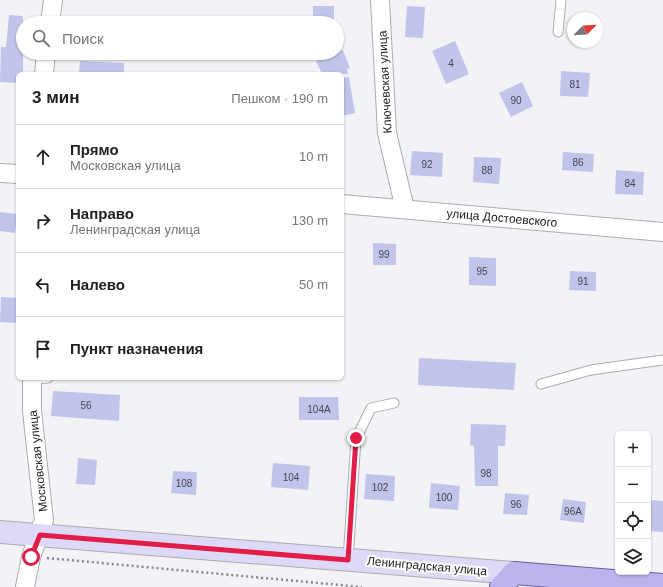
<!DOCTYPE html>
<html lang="ru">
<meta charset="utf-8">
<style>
:root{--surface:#fff;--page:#f2f2f2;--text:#222;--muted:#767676;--line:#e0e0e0}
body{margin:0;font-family:Arial,sans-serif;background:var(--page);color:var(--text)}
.controls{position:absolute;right:12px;bottom:12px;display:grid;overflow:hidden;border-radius:6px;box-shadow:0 1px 3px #0004}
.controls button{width:36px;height:36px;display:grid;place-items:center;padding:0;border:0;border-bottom:1px solid var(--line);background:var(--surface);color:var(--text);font:20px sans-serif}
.compass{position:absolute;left:567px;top:12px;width:36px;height:36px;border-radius:50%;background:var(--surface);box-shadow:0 1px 3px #0004;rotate:66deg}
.stop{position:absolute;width:12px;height:12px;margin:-9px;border:3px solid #e11d48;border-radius:50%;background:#fff}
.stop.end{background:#e11d48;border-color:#fff;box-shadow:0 1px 4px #0008}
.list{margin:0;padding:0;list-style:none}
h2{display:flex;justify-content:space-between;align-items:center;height:52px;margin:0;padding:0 16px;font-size:17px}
h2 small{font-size:13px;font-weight:400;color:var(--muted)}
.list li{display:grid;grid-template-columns:26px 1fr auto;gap:12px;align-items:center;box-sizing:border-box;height:64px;padding:0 16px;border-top:1px solid var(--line)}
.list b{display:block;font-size:15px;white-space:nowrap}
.list p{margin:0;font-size:13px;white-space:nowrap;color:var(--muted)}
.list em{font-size:13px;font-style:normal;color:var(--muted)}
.icon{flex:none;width:22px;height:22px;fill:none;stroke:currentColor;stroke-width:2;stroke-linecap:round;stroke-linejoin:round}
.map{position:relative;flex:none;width:663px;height:587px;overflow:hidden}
.search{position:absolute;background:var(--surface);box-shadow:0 1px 3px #0004;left:16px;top:16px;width:328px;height:44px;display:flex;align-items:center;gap:10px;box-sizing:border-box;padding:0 14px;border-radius:22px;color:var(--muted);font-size:15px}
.panel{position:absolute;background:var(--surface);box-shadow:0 1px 3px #0004;left:16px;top:72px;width:328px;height:308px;border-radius:6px}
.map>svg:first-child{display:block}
.building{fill:#c1c4eb}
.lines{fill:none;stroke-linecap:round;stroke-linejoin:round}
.lane-casing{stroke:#acabb0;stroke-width:11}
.street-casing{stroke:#acabb0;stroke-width:20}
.secondary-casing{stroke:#acabb0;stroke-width:24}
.primary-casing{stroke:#665f9e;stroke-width:24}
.path{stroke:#88888b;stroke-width:2.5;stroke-dasharray:2 3;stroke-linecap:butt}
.lane{stroke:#fff;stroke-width:9}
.street{stroke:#fff;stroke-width:18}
.secondary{stroke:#dddaf7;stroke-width:22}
.primary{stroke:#bbb4ee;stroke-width:22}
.route{stroke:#e11d48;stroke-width:5}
.labels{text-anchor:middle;stroke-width:4;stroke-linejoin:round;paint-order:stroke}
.number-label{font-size:10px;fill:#464752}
.street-label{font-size:12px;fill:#1d1d1f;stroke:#fff}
</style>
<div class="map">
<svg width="663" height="587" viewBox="0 0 663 587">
<rect width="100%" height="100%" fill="#f3f3f7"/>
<g class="building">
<rect x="313" y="6" width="21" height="17"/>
<path d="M407 6 425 7 423 38 405 37Z"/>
<path d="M9 15 23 16V74H18V83L0 82 1 47H6Z"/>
<path d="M455 41 469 74 446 84 432 51Z"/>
<path d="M343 50 350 68 347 69 348 74H322L316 61Z"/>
<path d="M80 61 124 63V74H79Z"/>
<path d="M561 71 590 73 588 97 560 96Z"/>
<path d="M349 77 355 113 342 116V78Z"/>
<path d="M522 82 533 106 511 117 499 93Z"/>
<path d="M412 151 443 153 442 177 410 175Z"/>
<path d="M563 152 594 154 593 172 562 170Z"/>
<path d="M474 157 501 158 499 184 473 182Z"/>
<path d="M616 170 644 172 643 195 615 194Z"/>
<path d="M0 212 17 214 15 233 0 231Z"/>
<path d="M373 243 396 244V265H373Z"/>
<path d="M469 257 496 258V286L469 285Z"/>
<path d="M570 271 596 272V291L569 290Z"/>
<path d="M1 297 17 298 16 323 0 322Z"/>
<path d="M419 358 516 363 514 390 418 385Z"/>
<path d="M53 391 120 395 119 421 51 416Z"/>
<path d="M299 397H338L339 420H299Z"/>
<path d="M471 424 506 425 505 446H498V486H475L474 446 470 445Z"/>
<path d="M78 458 97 460 95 485 76 484Z"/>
<path d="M273 463 310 466 308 490 271 487Z"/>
<path d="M173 471 197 472 196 495 171 493Z"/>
<path d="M366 474 395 476 394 501 364 499Z"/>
<path d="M431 483 460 486 458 510 429 508Z"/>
<path d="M505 493 529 495 527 515 503 514Z"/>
<path d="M563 499 586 502 584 523 560 520Z"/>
<path d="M650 500 663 501V532L648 531Z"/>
</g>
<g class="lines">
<defs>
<g id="lane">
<path d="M558 32 561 0"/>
<path d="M32 379 48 378"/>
<path d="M541 384 591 370 663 360"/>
<path d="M348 560 356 439 371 408 394 403"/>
</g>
<g id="street">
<path d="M380 0 387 133 405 209"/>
<path d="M50 23 53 0"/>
<path d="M44 74 46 53"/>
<path d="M0 173 18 174"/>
<path d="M342 204 663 232"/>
<path d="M25 587 31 557 44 520 32 411V378"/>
</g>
<path id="secondary" d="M0 532 514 573"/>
<path id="primary" d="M501 587 514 573 663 585"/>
</defs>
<use href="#lane" class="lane-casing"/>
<use href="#street" class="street-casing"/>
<use href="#secondary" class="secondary-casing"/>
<use href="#primary" class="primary-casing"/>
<path class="path" d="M47 558 362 587"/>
<use href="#lane" class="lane"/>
<use href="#street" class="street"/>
<use href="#secondary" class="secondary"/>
<use href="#primary" class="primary"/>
</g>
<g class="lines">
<path class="route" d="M31 557 40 535 348 560 356 438"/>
</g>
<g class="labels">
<g class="number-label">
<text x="451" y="67">4</text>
<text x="575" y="88">81</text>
<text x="516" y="104">90</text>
<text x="578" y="166">86</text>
<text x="427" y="168">92</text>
<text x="487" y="174">88</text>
<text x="630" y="187">84</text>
<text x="384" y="258">99</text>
<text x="482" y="275">95</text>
<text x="583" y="285">91</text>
<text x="86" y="409">56</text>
<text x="319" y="413">104А</text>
<text x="486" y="477">98</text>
<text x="291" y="481">104</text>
<text x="184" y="487">108</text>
<text x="380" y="491">102</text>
<text x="444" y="501">100</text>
<text x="516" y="508">96</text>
<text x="573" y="515">96А</text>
</g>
<g class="street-label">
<text transform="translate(385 82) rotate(-93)" y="4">Ключевская улица</text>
<text transform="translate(502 218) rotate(5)" y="4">улица Достоевского</text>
<text transform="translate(38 461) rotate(-96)" y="4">Московская улица</text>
<text transform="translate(427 566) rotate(5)" y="4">Ленинградская улица</text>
</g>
</g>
</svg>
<div class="controls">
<button>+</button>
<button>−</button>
<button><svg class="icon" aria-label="locate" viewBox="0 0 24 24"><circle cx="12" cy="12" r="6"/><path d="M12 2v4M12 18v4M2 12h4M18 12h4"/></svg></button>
<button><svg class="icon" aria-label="layers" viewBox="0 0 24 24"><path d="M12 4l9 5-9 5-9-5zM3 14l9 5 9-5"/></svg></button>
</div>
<svg class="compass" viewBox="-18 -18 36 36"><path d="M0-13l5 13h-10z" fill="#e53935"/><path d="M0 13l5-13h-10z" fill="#767676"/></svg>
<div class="stop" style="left:31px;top:557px"></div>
<div class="stop end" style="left:356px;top:438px"></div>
<div class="search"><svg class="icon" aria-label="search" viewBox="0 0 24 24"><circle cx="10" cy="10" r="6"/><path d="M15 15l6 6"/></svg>Поиск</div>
<section class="panel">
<h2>3 мин<small>Пешком · 190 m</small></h2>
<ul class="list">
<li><svg class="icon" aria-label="ahead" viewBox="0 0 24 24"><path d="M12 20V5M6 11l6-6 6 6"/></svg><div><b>Прямо</b><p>Московская улица</p></div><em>10 m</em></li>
<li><svg class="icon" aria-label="right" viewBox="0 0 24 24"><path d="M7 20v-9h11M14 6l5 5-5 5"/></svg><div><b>Направо</b><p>Ленинградская улица</p></div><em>130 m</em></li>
<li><svg class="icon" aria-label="left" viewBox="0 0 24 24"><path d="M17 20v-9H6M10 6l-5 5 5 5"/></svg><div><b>Налево</b></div><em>50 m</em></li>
<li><svg class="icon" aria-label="arrive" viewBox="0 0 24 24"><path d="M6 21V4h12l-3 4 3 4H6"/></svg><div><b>Пункт назначения</b></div></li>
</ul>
</section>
</div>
